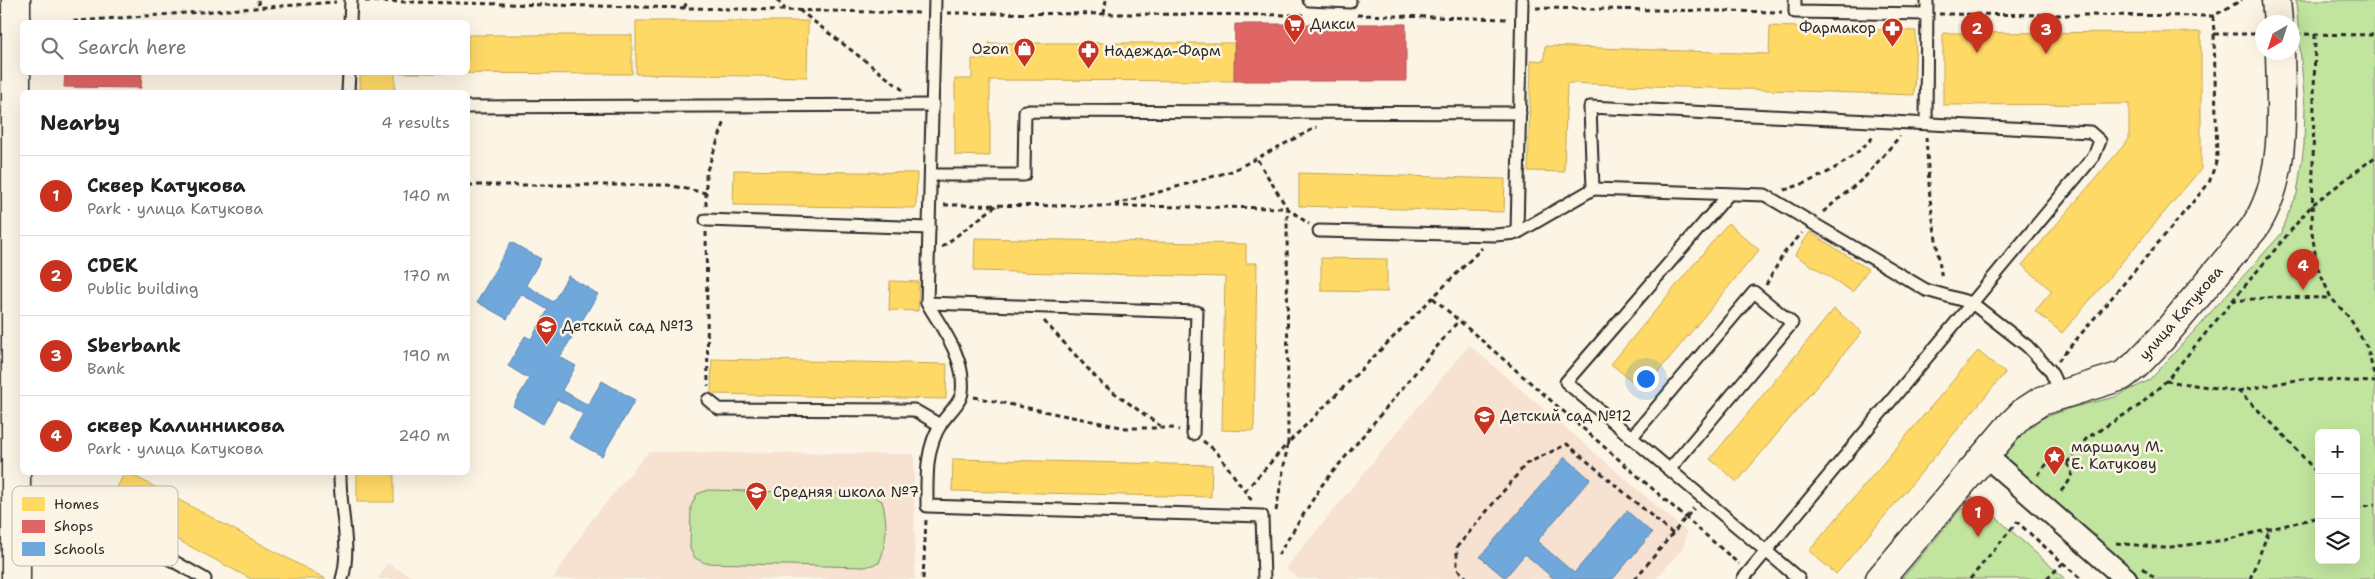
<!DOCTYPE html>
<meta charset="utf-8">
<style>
:root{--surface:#fff;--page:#f6f6f6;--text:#222;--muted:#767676;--line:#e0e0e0;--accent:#c8321e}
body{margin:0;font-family:"Shantell Sans",sans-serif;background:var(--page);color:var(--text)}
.controls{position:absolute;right:15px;bottom:15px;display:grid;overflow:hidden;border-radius:8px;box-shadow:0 5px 20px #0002}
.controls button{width:45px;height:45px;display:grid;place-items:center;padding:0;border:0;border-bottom:1px solid var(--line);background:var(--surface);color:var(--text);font:25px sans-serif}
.compass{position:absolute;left:2255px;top:15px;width:45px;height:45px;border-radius:50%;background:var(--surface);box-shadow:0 5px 20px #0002;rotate:219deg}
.you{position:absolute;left:1645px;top:378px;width:18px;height:18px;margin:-12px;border:4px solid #fff;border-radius:50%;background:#1a73e8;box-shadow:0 0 0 8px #1a73e833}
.badge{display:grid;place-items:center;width:32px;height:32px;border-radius:50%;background:var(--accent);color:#fff;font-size:16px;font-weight:700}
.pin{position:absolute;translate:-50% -41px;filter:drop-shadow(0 1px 2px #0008)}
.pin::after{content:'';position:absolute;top:26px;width:18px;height:15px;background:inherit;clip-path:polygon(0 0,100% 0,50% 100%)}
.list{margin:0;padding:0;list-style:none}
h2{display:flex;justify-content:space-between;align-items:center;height:65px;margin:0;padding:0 20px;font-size:21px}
h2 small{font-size:16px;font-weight:400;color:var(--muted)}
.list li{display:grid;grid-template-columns:32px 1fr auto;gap:15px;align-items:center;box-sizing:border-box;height:80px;padding:0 20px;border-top:1px solid var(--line)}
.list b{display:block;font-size:19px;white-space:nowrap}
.list p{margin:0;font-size:16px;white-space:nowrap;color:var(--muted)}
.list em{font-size:16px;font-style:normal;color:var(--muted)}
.icon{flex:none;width:28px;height:28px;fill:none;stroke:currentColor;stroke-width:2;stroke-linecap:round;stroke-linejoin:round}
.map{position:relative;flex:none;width:2375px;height:579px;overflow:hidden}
.search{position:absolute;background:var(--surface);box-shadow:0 5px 20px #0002;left:20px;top:20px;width:450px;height:55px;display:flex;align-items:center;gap:12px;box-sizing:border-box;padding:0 18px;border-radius:8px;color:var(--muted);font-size:19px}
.panel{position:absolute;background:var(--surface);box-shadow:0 5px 20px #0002;left:20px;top:90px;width:450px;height:385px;border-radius:8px}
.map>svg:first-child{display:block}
.built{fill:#f7e1d1}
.green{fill:#c1e59e;stroke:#768864;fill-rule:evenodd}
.homes{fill:#ffd966;stroke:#bfa554}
.shops{fill:#e06666;stroke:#aa5454}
.schools{fill:#6fa8dc;stroke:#5b82a7}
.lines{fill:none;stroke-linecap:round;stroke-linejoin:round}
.service-casing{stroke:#2b2b2b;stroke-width:15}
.minor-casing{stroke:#2b2b2b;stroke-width:25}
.tertiary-casing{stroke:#2b2b2b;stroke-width:31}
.secondary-casing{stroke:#2b2b2b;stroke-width:31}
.path{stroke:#2b2b2b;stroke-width:3;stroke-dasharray:5 4;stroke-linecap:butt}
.service{stroke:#fcf5e5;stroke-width:11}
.minor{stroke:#fcf5e5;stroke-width:21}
.tertiary{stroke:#fcf5e5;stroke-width:28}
.secondary{stroke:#fcf5e5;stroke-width:28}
.labels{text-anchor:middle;stroke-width:5;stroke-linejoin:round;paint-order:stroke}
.poi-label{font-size:15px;fill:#2b2b2b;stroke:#fcf5e5;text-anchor:start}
.street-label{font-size:15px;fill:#2b2b2b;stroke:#fcf5e5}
.key{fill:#fcf5e5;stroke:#bdb8ad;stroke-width:1}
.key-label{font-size:14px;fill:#2b2b2b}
</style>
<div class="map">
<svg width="2375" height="579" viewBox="0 0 2375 579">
<rect width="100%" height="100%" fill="#fcf5e5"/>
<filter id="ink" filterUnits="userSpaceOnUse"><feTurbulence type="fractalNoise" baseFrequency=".02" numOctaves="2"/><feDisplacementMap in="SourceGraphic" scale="10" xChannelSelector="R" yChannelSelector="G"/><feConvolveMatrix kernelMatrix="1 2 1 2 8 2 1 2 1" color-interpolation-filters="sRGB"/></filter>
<g filter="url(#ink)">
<g class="built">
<path d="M1469 345 1687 532 1683 548 1656 579H1300L1285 569Z"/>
<path d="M648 452 914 454 915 579H553L589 523Z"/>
<path d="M387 563 416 579H378Z"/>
</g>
<g class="green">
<path d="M2296 0H2375V579H2141L1999 454 2026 424 2074 407 2115 397 2150 380 2282 233 2284 223 2297 194 2304 145 2305 107ZM2319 433H2356V560H2319Z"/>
<path d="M708 490 869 494 882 501C888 520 887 544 879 563L865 567 705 563 695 558 690 549 691 506 697 494Z"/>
<path d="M1972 496 2065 579H1902Z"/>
</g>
<g class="homes">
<path d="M636 21H808L807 77 636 74Z"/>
<path d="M1770 26 1916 31 1914 95 1567 83 1564 172 1528 171 1531 60 1544 61 1545 46 1769 54Z"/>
<path d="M2201 32V169L2062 333 2035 311 2052 291 2022 265 2129 139V104L1943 105V33Z"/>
<path d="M468 35H632V74L395 73V92H360V72H468Z"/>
<path d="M989 43H1234V81L990 80V156L955 155V79H972V59H989Z"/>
<path d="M734 170 917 173 916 208 733 205Z"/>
<path d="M1299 173 1505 179 1504 212 1299 206Z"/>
<path d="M1728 223 1759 250 1643 390 1611 364Z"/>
<path d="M1810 232 1868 269 1853 292 1795 255Z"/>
<path d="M975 238 1246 244V263H1257L1254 431 1222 430 1225 277 974 271Z"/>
<path d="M1321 258 1387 259V292L1321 291Z"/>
<path d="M890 281 919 282 918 311 889 310Z"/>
<path d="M1834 309 1862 332 1737 482 1710 459Z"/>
<path d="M1978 351 2005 373 1836 574 1809 551Z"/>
<path d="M712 359 947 364 946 399 711 394Z"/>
<path d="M953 459 1212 465 1211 497 952 491Z"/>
<path d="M125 472H127L326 579H251L109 503Z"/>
<rect x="357" y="472" width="37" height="30"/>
</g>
<g class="shops">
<path d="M1235 24H1406V81H1234Z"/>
<path d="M65 72H142L141 88 64 87Z"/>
</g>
<g class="schools">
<path d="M511 242 541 259 526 285 553 302 568 276 598 294 560 357 576 366 562 390 588 405 602 381 635 400 602 456 569 438 583 414 557 399 543 424 513 406 529 379 508 366 525 336 531 339 548 310 521 294 507 319 477 302Z"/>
<path d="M1565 457 1590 479 1537 541 1574 573 1627 511 1652 533 1613 579H1554L1525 554 1505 578 1480 557Z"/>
</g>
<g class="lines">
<defs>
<g id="service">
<path d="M935 0 927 303 1197 312 1193 434"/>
<path d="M1309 0 1350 2V0"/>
<path d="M1795 0V12L1927 14"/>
<path d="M350 22 351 0"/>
<path d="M348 92 349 72"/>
<path d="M468 107 933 105"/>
<path d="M1926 123 1927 0"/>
<path d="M931 175H1024L1025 111 1520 113"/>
<path d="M1593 189 1765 195 1926 290 1972 303 2027 346 2050 370 2061 393"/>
<path d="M1728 195 1566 382 1799 579"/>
<path d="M706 220 929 228"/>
<path d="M1319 231 1495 235 1517 233 1593 189 1590 107 2090 132 2100 141 2094 156 1743 579"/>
<path d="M1517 233 1522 0"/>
<path d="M927 303C943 330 966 359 962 392 961 403 947 414 941 424 925 449 927 478 927 506L1262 516 1264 579"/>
<path d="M708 400 719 409 914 410 940 425"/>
<path d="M1631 438 1754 292 1792 323 1669 470"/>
<path d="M340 472C339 508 352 546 342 579"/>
<path d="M16 499 88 513 205 579"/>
</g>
<path id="minor" d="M1985 455 2126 579"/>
<g id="tertiary">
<path d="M2276 0 2278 22"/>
<path d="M1880 579 2010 426 2024 412 2041 401 2122 376 2135 366 2161 339 2254 228C2288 176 2281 113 2280 52"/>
</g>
<path id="secondary" d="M16 579V0"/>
</defs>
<use href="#service" class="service-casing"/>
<use href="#minor" class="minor-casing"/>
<use href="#tertiary" class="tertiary-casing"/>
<use href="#secondary" class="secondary-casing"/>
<g class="path">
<path d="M258 0 259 8"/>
<path d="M777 0 785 9"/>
<path d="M365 1 921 13"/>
<path d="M684 8 688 0"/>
<path d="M1536 8 1782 12"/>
<path d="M799 10 903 90"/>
<path d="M947 13 1304 15"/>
<path d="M1104 14 1106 0"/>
<path d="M1939 14 2213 16 2242 0"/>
<path d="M1357 15 1508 19"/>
<path d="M2213 16 2214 34H2260"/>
<path d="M64 22 336 2"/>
<path d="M2296 34 2375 35"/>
<path d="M2315 34 2312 232 2317 266 2331 298 2349 317 2367 347 2375 378"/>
<path d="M1926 137 1930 199 1942 280"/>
<path d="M468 185H668L706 193"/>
<path d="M1784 190C1819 180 1851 162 1875 135"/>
<path d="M944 205 1110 206 1232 171 1317 127"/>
<path d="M706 206V173L725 121"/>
<path d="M1115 206 1287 208 1309 224"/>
<path d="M1823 212 1865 177 1900 136"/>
<path d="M706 232 708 386"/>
<path d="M942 247 997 205"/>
<path d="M1766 285 1784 253 1802 233"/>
<path d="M1433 298 1739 564"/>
<path d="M2232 301 2275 297 2331 298"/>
<path d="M1044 321 1101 383 1163 428"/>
<path d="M2058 361 2209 183 2217 159 2214 34"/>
<path d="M2166 381 2238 391 2279 430 2319 475"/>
<path d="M2238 391 2302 379 2375 382"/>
<path d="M974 397 1126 428H1172L1179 430"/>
<path d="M1203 441 1216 451 1252 501"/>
<path d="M2067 463 2087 438 2140 405 2166 381 2312 205 2375 157"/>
<path d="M2038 475C2042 470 2046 463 2052 461 2062 456 2074 467 2071 477 2069 483 2063 489 2059 493"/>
<path d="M1245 491 1288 443 1287 208 1257 159"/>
<path d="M2356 508 2375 504"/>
<path d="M1276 511 1288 443 1482 248"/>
<path d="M2116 543 2164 548 2225 540 2319 517"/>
<path d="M1278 555 1322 485 1459 320"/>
<path d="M2143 568 2156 579"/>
<path d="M923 579 926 520"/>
<path d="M1468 579 1457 569V547L1526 464 1567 444 1673 534"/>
<path d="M1635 579 1694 508"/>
<path d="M1970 579 2017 522 2081 579"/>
<path d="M2047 579 2063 563"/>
<path d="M2250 579 2270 528"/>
</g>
<use href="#service" class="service"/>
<use href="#minor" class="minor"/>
<use href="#tertiary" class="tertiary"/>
<use href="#secondary" class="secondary"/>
</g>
</g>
<defs>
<symbol id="supermarket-pin" viewBox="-11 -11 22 30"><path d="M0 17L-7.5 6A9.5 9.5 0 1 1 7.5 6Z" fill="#c8321e" stroke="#fcf5e5"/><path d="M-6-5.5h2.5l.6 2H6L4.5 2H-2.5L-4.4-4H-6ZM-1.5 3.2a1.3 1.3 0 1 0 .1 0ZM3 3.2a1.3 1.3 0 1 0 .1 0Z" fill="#fff"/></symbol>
<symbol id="pharmacy-pin" viewBox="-11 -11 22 30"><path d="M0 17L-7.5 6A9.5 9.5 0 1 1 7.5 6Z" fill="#c8321e" stroke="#fcf5e5"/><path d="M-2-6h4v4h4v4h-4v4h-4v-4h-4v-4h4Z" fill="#fff"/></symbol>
<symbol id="shop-pin" viewBox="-11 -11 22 30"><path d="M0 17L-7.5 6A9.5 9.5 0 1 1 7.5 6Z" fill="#c8321e" stroke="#fcf5e5"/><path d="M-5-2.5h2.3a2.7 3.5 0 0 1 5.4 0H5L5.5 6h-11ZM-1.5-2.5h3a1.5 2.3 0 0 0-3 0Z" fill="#fff"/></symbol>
<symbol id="school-pin" viewBox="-11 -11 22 30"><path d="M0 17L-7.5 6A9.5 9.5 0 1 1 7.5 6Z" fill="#c8321e" stroke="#fcf5e5"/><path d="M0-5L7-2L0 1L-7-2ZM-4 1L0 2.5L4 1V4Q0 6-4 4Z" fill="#fff"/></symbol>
<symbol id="sight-pin" viewBox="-11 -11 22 30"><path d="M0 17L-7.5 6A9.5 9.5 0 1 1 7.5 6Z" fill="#c8321e" stroke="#fcf5e5"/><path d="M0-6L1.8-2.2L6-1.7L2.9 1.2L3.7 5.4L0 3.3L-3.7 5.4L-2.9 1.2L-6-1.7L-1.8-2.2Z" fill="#fff"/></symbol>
</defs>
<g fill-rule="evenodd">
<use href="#supermarket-pin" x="1282" y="12" width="25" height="34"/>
<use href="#pharmacy-pin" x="1880" y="16" width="25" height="34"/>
<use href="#shop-pin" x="1012" y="36" width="25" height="34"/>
<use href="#pharmacy-pin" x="1076" y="38" width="25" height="34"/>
<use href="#school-pin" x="534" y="314" width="25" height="34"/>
<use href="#school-pin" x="1472" y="404" width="25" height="34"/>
<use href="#sight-pin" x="2042" y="444" width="25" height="34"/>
<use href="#school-pin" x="744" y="480" width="25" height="34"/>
</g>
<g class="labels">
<g class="poi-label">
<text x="1310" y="29">Дикси</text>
<text x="1876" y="33" text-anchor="end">Фармакор</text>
<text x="1009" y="54" text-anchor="end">Ozon</text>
<text x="1104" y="56">Надежда-Фарм</text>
<text x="562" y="331">Детский сад №13</text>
<text x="1500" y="421">Детский сад №12</text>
<text x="2071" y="452">маршалу М.<tspan x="2071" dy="17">Е. Катукову</tspan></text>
<text x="773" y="497">Средняя школа №7</text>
</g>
<g class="street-label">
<text transform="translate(2181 313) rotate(-49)" y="5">улица Катукова</text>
</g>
</g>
<rect x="12" y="486" width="166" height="80" rx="8" class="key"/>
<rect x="22" y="497" width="23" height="14" fill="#ffd966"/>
<rect x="22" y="520" width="23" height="13" fill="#e06666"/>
<rect x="22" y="542" width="23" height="14" fill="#6fa8dc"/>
<g class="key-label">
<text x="54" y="509">Homes</text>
<text x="54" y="531">Shops</text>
<text x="54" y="554">Schools</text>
</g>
</svg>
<div class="controls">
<button>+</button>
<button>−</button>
<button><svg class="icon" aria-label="layers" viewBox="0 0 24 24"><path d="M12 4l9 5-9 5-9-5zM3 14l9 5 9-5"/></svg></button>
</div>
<svg class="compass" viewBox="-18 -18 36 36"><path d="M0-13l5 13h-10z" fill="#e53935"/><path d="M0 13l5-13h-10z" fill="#767676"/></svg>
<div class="you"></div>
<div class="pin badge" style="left:1978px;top:537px">1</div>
<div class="pin badge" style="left:1977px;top:53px">2</div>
<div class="pin badge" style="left:2046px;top:54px">3</div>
<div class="pin badge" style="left:2303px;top:290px">4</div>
<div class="search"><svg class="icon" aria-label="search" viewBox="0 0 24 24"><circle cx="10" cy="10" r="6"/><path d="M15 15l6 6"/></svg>Search here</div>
<section class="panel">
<h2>Nearby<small>4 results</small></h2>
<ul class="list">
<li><span class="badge">1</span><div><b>Сквер Катукова</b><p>Park · улица Катукова</p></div><em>140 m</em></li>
<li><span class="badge">2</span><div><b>CDEK</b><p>Public building</p></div><em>170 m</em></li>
<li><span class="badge">3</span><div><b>Sberbank</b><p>Bank</p></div><em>190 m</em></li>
<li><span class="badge">4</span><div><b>сквер Калинникова</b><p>Park · улица Катукова</p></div><em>240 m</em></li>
</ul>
</section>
</div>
